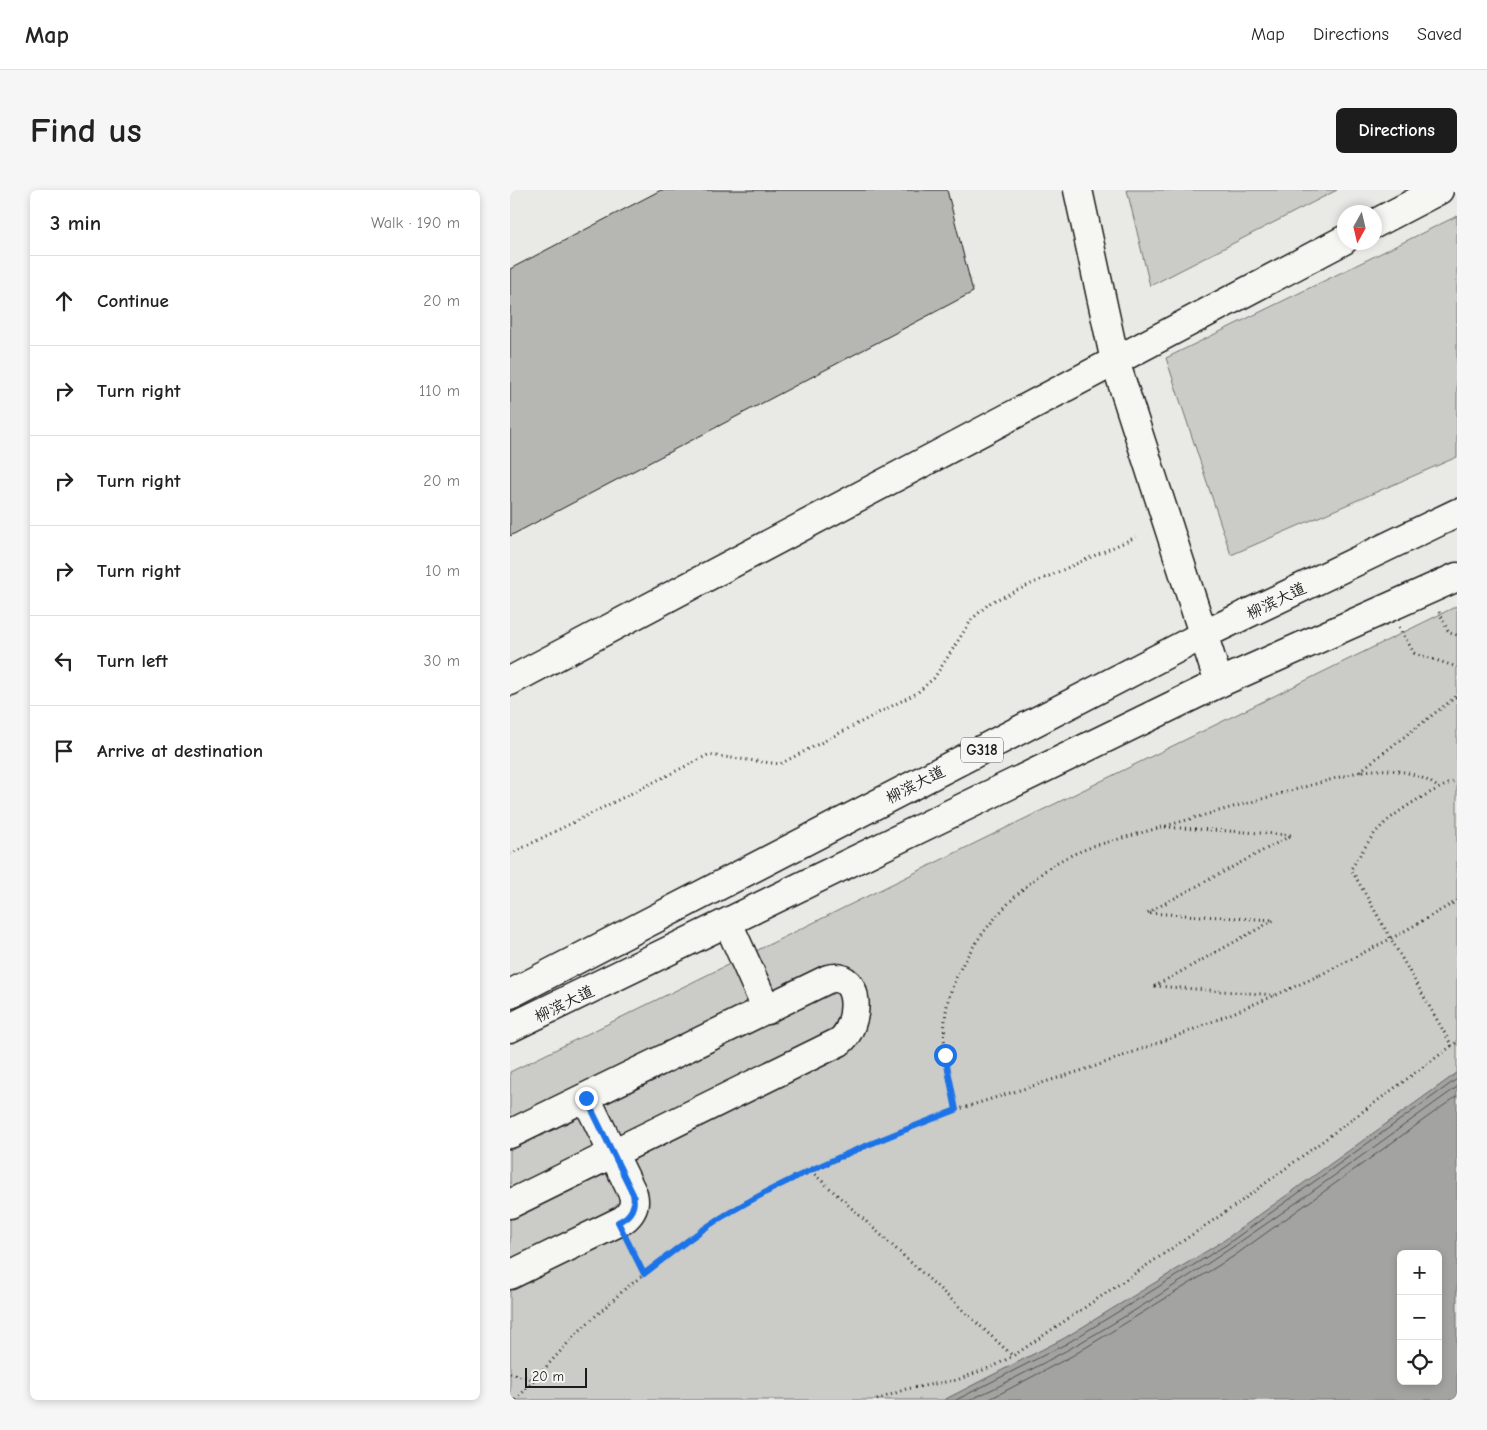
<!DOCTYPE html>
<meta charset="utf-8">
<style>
:root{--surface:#fff;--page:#f6f6f6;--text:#222;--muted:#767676;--line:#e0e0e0;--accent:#1c1c1c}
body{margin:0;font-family:"Comic Neue","LXGW WenKai TC",sans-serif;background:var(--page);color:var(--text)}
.controls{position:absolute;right:15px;bottom:15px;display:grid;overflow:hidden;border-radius:8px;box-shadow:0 2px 8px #0003}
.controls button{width:45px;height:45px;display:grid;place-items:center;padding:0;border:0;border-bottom:1px solid var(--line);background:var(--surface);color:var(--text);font:25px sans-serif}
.compass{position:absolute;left:827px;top:15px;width:45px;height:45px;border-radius:50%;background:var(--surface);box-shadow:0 2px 8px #0003;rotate:188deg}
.scale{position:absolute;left:15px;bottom:12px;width:62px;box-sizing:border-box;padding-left:5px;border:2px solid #1c1c1c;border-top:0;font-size:14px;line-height:18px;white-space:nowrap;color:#1c1c1c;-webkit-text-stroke:4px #f6f6f2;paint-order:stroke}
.stop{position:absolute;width:15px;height:15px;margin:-11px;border:4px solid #1a73e8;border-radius:50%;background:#fff}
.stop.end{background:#1a73e8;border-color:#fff;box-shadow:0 1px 5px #0008}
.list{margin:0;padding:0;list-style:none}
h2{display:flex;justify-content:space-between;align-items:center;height:65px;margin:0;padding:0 20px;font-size:21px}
h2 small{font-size:16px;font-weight:400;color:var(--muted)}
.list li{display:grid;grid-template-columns:32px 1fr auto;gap:15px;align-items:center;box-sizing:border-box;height:90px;padding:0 20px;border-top:1px solid var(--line)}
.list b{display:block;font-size:19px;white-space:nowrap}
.list em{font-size:16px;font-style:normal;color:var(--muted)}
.icon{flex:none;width:28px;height:28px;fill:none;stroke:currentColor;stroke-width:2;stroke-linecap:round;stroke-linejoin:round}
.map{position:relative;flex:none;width:947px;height:1210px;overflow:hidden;border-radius:8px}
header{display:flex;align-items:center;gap:30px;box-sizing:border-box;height:70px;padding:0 25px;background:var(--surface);border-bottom:1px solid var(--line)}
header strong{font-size:24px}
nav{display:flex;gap:28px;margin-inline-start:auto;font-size:18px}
.intro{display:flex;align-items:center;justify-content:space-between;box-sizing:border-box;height:120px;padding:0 30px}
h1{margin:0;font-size:35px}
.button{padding:12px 22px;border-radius:8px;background:var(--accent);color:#fff;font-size:18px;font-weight:700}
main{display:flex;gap:30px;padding:0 30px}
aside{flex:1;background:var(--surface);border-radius:8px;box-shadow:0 2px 8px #0003}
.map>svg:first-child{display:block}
.green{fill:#cbcbc7;stroke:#747472}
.water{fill:#a3a3a1;stroke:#6d6d6c;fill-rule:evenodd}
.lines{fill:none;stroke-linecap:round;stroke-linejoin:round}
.shore{stroke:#525251;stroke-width:1}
.building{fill:#b6b6b3;stroke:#1c1c1c}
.minor-casing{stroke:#1c1c1c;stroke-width:31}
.highway-casing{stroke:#1c1c1c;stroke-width:31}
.path{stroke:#1c1c1c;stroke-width:3;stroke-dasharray:1 4;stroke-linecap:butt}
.minor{stroke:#f6f6f2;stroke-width:28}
.highway{stroke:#f6f6f2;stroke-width:28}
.path-bridge{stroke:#1c1c1c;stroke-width:3;stroke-dasharray:1 4;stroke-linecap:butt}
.route{stroke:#1a73e8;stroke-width:6}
.labels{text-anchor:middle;stroke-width:4.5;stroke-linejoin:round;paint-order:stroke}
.shield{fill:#f6f6f2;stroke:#5d5d5c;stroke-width:1}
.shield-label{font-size:15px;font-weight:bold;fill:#1c1c1c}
.street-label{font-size:16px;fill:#1c1c1c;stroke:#f6f6f2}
</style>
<header>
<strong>Map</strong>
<nav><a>Map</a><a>Directions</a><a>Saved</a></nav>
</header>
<div class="intro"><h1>Find us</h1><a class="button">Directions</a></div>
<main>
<aside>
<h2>3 min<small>Walk · 190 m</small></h2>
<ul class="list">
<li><svg class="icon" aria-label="ahead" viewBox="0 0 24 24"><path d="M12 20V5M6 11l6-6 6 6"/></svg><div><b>Continue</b></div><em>20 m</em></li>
<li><svg class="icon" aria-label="right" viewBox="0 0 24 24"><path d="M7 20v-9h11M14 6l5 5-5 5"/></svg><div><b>Turn right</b></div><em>110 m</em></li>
<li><svg class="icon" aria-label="right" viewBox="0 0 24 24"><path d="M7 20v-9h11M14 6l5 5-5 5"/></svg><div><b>Turn right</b></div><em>20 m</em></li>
<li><svg class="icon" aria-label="right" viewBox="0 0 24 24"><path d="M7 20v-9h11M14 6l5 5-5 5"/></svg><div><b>Turn right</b></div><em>10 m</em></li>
<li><svg class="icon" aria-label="left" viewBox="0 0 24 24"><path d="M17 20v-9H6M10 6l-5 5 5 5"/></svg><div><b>Turn left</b></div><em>30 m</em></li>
<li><svg class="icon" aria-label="arrive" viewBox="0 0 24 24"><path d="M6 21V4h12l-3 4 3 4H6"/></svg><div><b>Arrive at destination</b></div></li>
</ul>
</aside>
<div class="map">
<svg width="947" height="1210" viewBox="0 0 947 1210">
<rect width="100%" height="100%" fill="#e9e9e5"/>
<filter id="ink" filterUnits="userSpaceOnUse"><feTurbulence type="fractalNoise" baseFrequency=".02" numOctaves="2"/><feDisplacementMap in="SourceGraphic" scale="10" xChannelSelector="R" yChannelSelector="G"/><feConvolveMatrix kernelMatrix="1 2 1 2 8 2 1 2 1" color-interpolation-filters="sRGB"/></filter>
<g filter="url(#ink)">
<g class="green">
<path d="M617 0H827L640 96Z"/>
<path d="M947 26V267L721 365 656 168Z"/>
<path d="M947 416V883L714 1051 553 1149 434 1210H0V882Z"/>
</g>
<path class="water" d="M947 883V1210H434L553 1149 713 1051ZM891 1064H928V1191H891Z"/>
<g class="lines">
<g class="shore">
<path d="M446 1210 556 1154 716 1055 947 889"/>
<path d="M460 1210C636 1128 791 1009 947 897"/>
<path d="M478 1210 562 1166 724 1066 947 906"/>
</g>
</g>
<path class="building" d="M151 0H437L463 102 0 346V79Z"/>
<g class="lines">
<defs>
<g id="minor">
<path d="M568 0 605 171 709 493"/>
<path d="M864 34 929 0"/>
<path d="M0 491 834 50"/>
<path d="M218 733 257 820"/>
<path d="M0 944 318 789C353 780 350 838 329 852L0 1014"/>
<path d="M0 1085 113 1030C122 1023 126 1015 123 1004L76 908"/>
</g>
<g id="highway">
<path d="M0 804 693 445 947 323"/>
<path d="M0 838 709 493 947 387"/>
</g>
</defs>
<use href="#minor" class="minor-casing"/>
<use href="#highway" class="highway-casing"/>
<g class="path">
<path d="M929 422 939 443 947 445"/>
<path d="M889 437 904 463 947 477"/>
<path d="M850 581 947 506"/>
<path d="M655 637 782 645 637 723 764 730 645 796 765 805"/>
<path d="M0 664 198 565 270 574 407 503 424 488 430 479 462 429 481 412 626 347"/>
<path d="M942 856 841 679C849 667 856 654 865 643 885 620 919 602 947 590"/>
<path d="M446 920C438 887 431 855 436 822 443 767 501 703 546 673 558 666 571 661 584 656L848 582C876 577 906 580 929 598"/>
<path d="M301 981 503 1166"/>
<path d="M119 1053 134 1084"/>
<path d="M0 1183 23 1189"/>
<path d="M6 1210 67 1143 115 1099 164 1061 216 1024 271 995 387 943 446 920 586 876 677 842 766 805 810 785"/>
<path d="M367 1210 396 1199 447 1190 486 1175 503 1166 726 1015 947 852"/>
</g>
<use href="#minor" class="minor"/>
<use href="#highway" class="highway"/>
<path class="path-bridge" d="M810 785 884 747 947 711"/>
</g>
</g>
<g class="lines" filter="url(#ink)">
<path class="route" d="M76 908 123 1004C126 1017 121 1026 108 1032L134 1084C161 1063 188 1041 217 1024 289 981 368 950 446 920L435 865"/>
</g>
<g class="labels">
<rect class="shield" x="451" y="547.5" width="42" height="25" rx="4"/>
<g class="shield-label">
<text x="472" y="565">G318</text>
</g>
<g class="street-label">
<text transform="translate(766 410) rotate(-26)" y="6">柳滨大道</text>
<text transform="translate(405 594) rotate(-27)" y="6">柳滨大道</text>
<text transform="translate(54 813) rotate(-26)" y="6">柳滨大道</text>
</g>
</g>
</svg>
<div class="controls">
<button>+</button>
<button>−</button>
<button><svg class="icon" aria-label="locate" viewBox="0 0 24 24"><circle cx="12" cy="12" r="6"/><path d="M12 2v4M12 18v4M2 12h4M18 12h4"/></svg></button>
</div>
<svg class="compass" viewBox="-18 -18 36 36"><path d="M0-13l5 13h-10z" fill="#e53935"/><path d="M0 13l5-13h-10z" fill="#767676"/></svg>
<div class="scale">20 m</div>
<div class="stop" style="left:435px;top:865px"></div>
<div class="stop end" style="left:76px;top:908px"></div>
</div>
</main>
